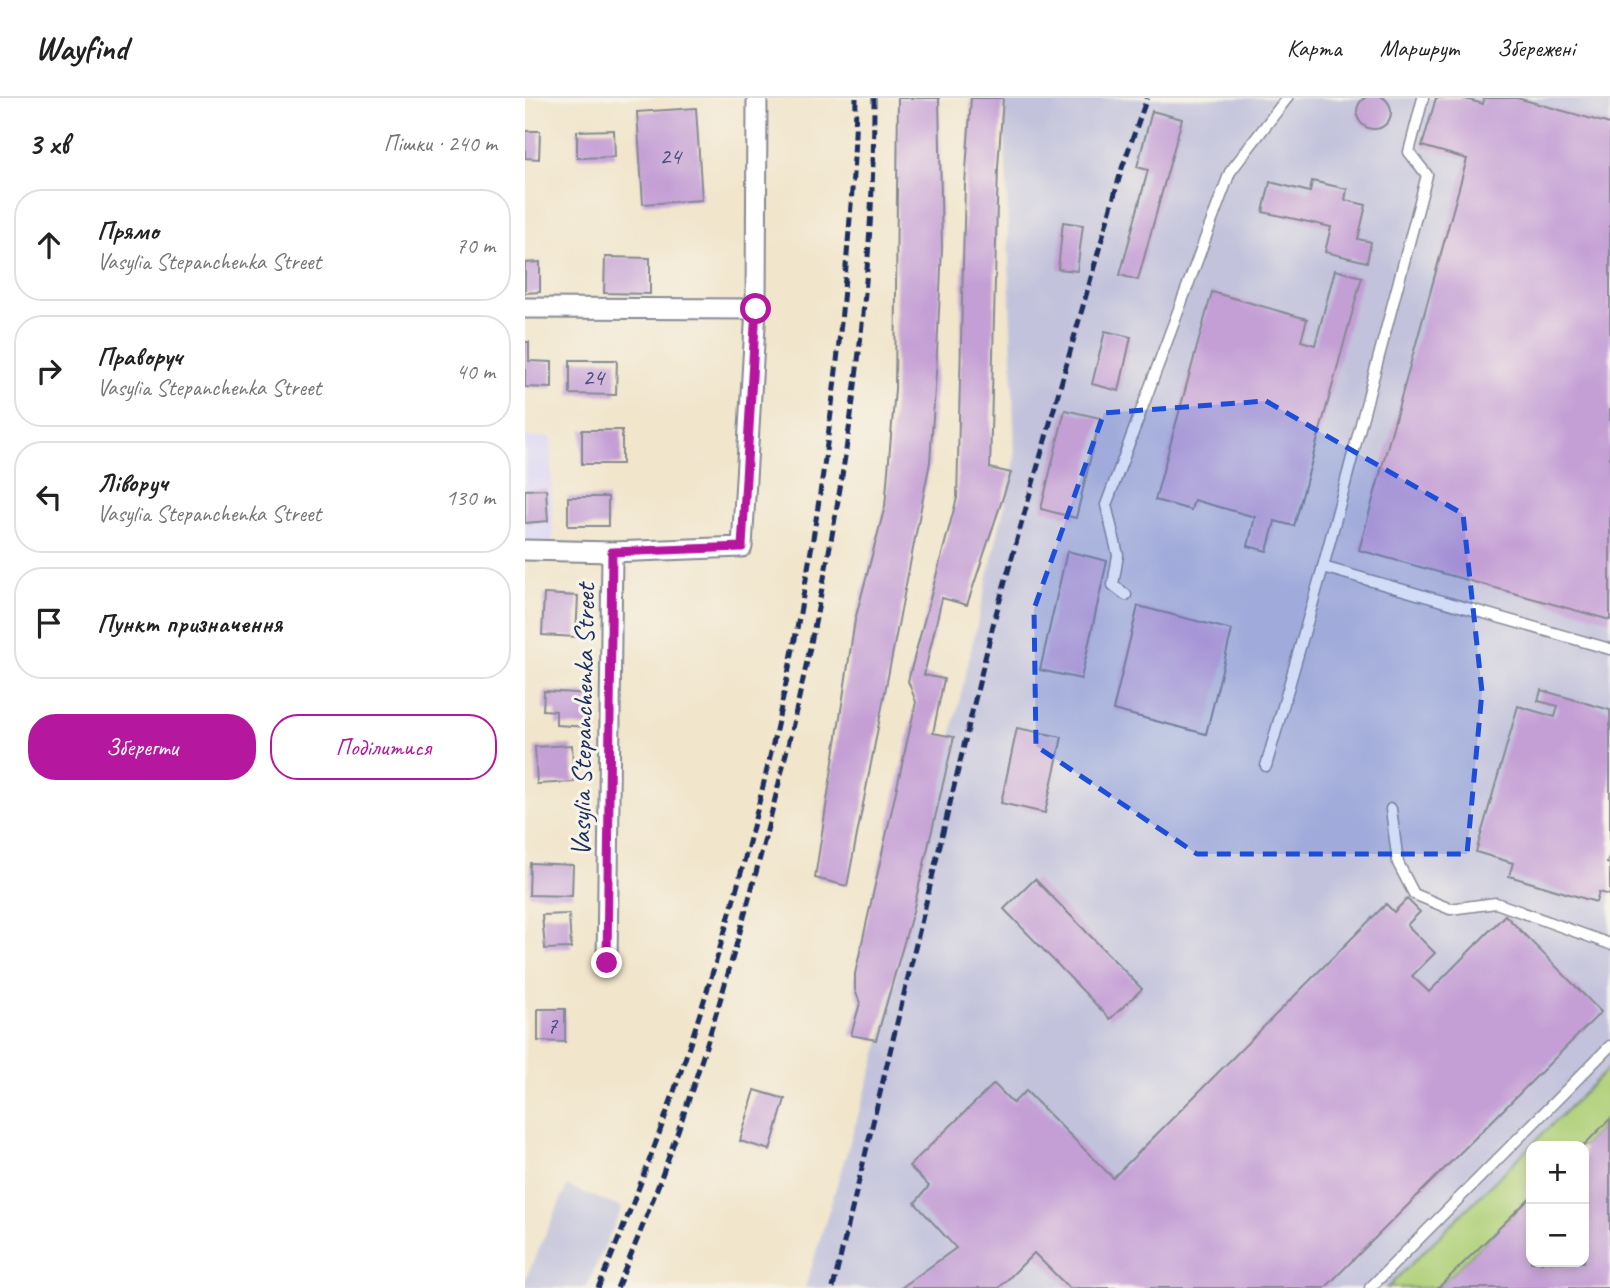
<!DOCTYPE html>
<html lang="uk">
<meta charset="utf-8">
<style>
:root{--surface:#fff;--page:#f2f2f2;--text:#222;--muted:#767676;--line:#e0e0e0;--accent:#b5179e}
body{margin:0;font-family:Caveat,sans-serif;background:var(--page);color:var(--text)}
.controls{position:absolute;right:21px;bottom:21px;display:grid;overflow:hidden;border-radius:14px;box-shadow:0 4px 10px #0003}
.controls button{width:63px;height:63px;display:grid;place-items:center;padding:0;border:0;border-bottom:2px solid var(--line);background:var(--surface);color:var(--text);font:35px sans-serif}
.stop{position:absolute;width:21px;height:21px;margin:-16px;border:5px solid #b5179e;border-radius:50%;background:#fff}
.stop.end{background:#b5179e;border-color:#fff;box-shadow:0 2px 7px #0008}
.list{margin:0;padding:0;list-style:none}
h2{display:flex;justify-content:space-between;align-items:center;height:91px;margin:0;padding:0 28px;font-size:30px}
h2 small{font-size:23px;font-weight:400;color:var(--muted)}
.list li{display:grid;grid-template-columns:46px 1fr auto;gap:21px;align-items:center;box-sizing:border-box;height:112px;margin:0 14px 14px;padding:0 14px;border:2px solid var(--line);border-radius:28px}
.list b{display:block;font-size:26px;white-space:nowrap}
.list p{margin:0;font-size:23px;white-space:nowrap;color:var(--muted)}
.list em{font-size:23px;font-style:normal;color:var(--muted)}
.actions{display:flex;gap:14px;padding:21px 28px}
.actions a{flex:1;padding:16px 0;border:2px solid var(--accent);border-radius:28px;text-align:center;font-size:24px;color:var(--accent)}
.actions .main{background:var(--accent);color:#fff}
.icon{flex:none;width:38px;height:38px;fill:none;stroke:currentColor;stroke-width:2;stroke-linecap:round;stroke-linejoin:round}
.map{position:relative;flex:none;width:1085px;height:1190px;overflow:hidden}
header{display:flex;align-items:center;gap:42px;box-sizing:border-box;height:98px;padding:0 35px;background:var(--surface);border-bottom:2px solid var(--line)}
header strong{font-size:33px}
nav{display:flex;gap:38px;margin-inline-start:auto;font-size:24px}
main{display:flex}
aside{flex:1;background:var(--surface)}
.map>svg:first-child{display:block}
.built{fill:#dcd6f6}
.industrial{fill:#c2c2dc;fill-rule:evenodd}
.green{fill:#afd078;stroke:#65806b;stroke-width:2}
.building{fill:#c49fd5}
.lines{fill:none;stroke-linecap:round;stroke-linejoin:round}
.service-casing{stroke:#868a94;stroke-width:13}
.minor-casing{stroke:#868a94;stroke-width:23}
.service{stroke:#fff;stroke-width:10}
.minor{stroke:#fff;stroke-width:19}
.rail{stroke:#1b2f5e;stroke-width:5;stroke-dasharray:10 5;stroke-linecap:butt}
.route{stroke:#b5179e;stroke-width:9}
.marked{fill:#1d4ed8;fill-opacity:0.2;stroke:#1d4ed8;stroke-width:5;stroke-dasharray:14 9;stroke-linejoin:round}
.labels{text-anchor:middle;stroke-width:6;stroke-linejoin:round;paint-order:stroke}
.number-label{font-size:24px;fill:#454b7c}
.street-label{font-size:28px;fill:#1b2f5e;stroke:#f7f3e8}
</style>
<header>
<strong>Wayfind</strong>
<nav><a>Карта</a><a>Маршрут</a><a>Збережені</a></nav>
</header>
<main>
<aside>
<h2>3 хв<small>Пішки · 240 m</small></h2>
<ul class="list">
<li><svg class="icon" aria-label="ahead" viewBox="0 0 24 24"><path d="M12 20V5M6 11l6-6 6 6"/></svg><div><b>Прямо</b><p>Vasylia Stepanchenka Street</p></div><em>70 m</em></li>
<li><svg class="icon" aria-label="right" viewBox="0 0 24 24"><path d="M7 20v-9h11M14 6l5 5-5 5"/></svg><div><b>Праворуч</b><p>Vasylia Stepanchenka Street</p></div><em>40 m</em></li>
<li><svg class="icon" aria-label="left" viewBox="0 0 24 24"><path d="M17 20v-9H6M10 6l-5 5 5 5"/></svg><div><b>Ліворуч</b><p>Vasylia Stepanchenka Street</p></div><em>130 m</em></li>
<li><svg class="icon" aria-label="arrive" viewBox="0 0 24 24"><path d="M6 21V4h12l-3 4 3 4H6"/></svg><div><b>Пункт призначення</b></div></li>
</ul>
<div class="actions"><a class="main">Зберегти</a><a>Поділитися</a></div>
</aside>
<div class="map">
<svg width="1085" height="1190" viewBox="0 0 1085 1190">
<rect width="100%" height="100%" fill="#f7f3e8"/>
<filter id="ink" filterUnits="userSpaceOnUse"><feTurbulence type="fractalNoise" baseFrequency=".0143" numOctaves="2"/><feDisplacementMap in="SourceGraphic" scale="14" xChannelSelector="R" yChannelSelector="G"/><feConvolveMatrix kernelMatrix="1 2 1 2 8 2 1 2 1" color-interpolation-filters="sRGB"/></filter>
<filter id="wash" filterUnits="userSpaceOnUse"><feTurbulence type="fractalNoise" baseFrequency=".00686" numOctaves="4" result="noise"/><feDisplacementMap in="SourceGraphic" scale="28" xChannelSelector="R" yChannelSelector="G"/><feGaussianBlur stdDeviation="1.57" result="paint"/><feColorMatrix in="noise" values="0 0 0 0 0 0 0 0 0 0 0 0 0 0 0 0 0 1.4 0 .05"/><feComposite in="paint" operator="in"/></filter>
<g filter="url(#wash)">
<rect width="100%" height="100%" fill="#f1e5cb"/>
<path class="built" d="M0 339H26L28 446H0Z"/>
<g class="industrial">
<path d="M479 0H1085V1190H280L355 946 490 362ZM1006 1048H1059V1164H1006Z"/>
<path d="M42 1088 97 1110 61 1190H0V1182Z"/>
</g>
<path class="green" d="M1085 969V1021L1058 1048H1006V1099L913 1190H862Z"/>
<g id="blocks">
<g class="building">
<circle cx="849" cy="14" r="17"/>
<path d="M373 0H414L417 150 411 275 405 364 322 788 290 780 330 522 360 408 370 291Z"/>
<path d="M446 0H478L473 69 465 370 486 375 442 507 417 500 399 577 419 581 408 635 429 639 388 813 351 942 326 937 335 905 330 892V876L391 604 383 583 432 400 440 87Z"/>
<path d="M911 0H937L958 6 959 0H992L1085 26V522L834 452 942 61 897 48Z"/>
<path d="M171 10 177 102 118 106 112 14Z"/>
<path d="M627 13 657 21 613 182 595 177 623 72 612 69Z"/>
<path d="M89 32 90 59 52 60V33Z"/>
<path d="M0 33H15L14 61 0 60Z"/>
<path d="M787 83 822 91 820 102 841 107 833 141 846 144 842 164 800 154 806 129 738 114 745 84 785 94Z"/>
<path d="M538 124 558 127 552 173 533 171Z"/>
<path d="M80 159 125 160V196L79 195Z"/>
<path d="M15 164V194L0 195V165Z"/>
<path d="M810 172 837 179 769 428 750 423 742 453 723 448 730 419 669 402 666 412 630 402 687 194 782 221 776 243 790 247Z"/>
<path d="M580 233 606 239 594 293 567 286Z"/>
<path d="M0 244H4V263L27 264V290L0 289Z"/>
<path d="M45 262H92L91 297 45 296Z"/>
<path d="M540 312 575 320 551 420 516 411Z"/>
<rect x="57" y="332" width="40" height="34"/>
<path d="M21 391 23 423 0 425V392Z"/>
<rect x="43" y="399" width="40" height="29"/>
<path d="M542 453 582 463 556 581 515 572Z"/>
<path d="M19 496 53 498 51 539 17 537Z"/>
<path d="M613 508 707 532 681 636 588 612Z"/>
<path d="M1016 592 1085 612V756L1082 765 1085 766V797L1074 794 1071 804 984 778 988 765 951 754 993 608 1030 619 1033 608 1013 603Z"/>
<path d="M19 593 65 596 64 629 31 627V613L18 612Z"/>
<path d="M492 630 537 639 520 715 476 705Z"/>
<path d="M47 647 49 684 12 686 10 649Z"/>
<path d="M5 765 48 767 47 798 4 797Z"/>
<path d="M510 781 617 891 585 921 479 811Z"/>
<path d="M882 801 895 814 882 827 910 855 887 878 904 894 980 817 1076 914 800 1190H544L509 1155 474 1190H376L431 1150 390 1105 404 1088 384 1068 469 986 488 1005 501 993 588 1080 861 806 869 814Z"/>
<path d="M44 816 46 850 20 851 17 817Z"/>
<path d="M13 911H40V944L13 943Z"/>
<path d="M230 992 260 1001 245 1052 215 1043Z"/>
<path d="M1085 1021V1190H913L1006 1099V1164H1059V1047Z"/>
</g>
</g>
</g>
<g filter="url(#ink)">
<use href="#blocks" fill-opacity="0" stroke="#868a94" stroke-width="2"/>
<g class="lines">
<defs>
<g id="service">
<path d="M898 0 884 54 902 77 798 469 1085 551"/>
<path d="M601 497 588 487 593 457 581 407 705 74 762 0"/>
<path d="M741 668 798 469"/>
<path d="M866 711 873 765 889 796 925 811 971 805 1085 846"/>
<path d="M845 1190 1085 948"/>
</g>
<g id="minor">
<path d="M0 210 231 211"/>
<path d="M0 452 87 454 217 449 231 211 232 0"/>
<path d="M82 865 87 454"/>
</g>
</defs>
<use href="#service" class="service-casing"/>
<use href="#minor" class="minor-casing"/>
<use href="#service" class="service"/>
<use href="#minor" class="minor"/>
<g class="rail">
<path d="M73 1190C204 886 289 532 318 202 324 135 330 68 331 0"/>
<path d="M92 1190C158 1037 205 878 246 717 305 482 349 242 349 0"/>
<path d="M308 1190 469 523 597 70 622 0"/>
</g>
</g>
</g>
<g class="lines" filter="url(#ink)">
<path class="route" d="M82 865 87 454 217 449 231 211"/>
</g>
<path class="marked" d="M741 303 938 416 957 594 942 756H672L511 648 509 511 579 315Z"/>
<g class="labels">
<g class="number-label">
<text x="145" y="66">24</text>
<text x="68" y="287">24</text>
<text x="27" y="935">7</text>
</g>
<g class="street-label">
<text transform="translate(57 622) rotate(-89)" y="10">Vasylia Stepanchenka Street</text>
</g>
</g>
</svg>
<div class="controls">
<button>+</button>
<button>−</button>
</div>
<div class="stop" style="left:231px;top:211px"></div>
<div class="stop end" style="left:82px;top:865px"></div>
</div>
</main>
